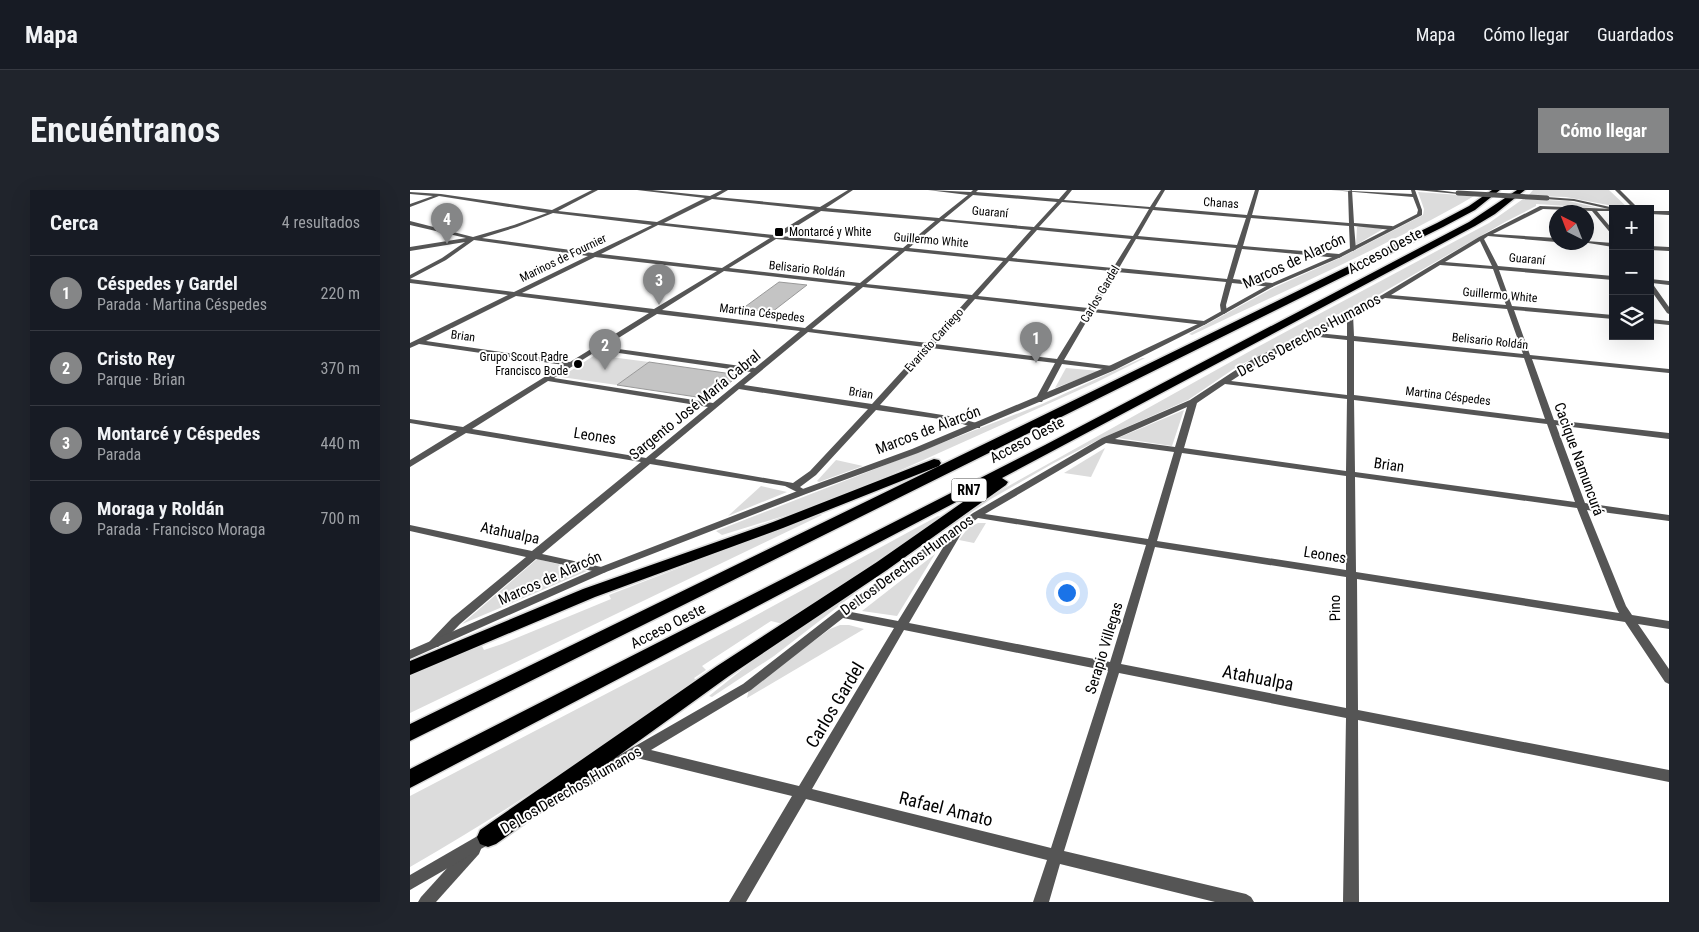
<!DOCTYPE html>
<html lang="es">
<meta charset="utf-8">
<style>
:root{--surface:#171b24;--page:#20242c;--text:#f1f3f6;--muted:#9ea1a6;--line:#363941;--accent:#858687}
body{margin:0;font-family:"Roboto Condensed",sans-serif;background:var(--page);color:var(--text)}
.controls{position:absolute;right:15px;top:15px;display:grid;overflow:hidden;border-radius:0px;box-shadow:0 5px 20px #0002}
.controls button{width:45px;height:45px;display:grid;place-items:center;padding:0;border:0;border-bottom:1px solid var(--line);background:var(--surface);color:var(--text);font:25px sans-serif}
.compass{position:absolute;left:1139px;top:15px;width:45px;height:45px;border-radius:50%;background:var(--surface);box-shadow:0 5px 20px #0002;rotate:318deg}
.you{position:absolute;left:656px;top:402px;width:18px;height:18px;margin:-12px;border:4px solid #fff;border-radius:50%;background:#1a73e8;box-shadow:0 0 0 8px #1a73e833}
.badge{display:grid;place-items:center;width:32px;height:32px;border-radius:50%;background:var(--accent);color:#fff;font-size:16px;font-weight:700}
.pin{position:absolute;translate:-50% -41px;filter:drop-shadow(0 1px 2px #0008)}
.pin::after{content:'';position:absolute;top:26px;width:18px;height:15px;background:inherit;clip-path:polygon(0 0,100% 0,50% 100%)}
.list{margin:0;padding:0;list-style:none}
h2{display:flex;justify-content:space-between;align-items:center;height:65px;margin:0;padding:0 20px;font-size:21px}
h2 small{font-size:16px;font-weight:400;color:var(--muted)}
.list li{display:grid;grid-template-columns:32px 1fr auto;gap:15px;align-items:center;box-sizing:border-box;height:75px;padding:0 20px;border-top:1px solid var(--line)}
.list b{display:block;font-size:19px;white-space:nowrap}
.list p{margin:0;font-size:16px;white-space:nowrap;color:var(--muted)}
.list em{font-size:16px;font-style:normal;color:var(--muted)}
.icon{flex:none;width:28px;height:28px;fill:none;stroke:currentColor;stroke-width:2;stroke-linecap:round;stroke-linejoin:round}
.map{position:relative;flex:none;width:1259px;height:712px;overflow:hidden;border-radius:0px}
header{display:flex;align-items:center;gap:30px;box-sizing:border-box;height:70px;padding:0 25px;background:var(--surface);border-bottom:1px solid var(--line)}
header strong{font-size:24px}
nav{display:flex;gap:28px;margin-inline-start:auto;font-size:18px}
.intro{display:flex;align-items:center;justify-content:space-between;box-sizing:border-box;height:120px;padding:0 30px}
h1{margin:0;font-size:35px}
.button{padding:12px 22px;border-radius:0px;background:var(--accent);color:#fff;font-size:18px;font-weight:700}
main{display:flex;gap:30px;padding:0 30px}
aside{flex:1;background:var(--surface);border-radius:0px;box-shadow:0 5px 20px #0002}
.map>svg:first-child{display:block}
.green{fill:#dcdcdc}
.building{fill:#c4c4c4;stroke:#999}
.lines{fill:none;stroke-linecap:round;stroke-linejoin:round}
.motorway-casing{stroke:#dbdbdb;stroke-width:3}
.minor{fill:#555;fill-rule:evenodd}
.tertiary{fill:#555;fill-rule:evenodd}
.motorway{fill:#000;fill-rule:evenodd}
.tertiary-bridge{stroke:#555;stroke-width:5}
.poi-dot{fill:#000;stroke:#fff;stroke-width:2}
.labels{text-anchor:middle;stroke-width:4;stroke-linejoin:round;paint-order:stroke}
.far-street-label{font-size:12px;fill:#000;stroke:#fff}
.far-poi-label{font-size:12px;fill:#000;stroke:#fff;text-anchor:start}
.shield{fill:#fff;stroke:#4c4c4c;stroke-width:1}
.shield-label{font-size:14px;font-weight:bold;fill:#000}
.street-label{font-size:15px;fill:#000;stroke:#fff}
.near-street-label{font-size:18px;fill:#000;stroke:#fff}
</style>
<header>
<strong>Mapa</strong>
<nav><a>Mapa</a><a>Cómo llegar</a><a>Guardados</a></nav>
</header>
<div class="intro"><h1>Encuéntranos</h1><a class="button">Cómo llegar</a></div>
<main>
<aside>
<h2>Cerca<small>4 resultados</small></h2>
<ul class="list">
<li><span class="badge">1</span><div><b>Céspedes y Gardel</b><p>Parada · Martina Céspedes</p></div><em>220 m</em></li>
<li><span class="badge">2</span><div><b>Cristo Rey</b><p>Parque · Brian</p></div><em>370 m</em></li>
<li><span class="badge">3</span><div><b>Montarcé y Céspedes</b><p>Parada</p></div><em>440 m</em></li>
<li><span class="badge">4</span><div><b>Moraga y Roldán</b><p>Parada · Francisco Moraga</p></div><em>700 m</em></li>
</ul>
</aside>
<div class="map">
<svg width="1259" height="712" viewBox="0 0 1259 712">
<rect width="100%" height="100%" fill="#fff"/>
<g class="green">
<path d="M1123 0H1199L1219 19 1156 7 1118 6Z"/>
<path d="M1008 2 1064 6C1022 31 978 52 935 73 884 97 833 121 782 145L779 144 863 98 932 67 1013 25 1014 19Z"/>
<path d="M1113 9 1158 11 1189 18 1126 14V16L1095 32 949 116 828 176 778 210 692 248 642 274 581 309 465 388 364 466 302 507 299 506 379 442 568 313 842 160 1079 33Z"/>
<path d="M950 36 973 39 946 55 947 37Z"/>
<path d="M185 165 239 172 207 195 151 187Z"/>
<path d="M732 168H735L687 192 462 293 400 318 312 345 306 341 632 214Z"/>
<path d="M656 178 690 181 645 198Z"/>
<path d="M774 220 762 256 708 248Z"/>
<path d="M695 258 681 287 654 283Z"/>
<path d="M426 270 453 276 409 292 407 291Z"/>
<path d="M351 296 377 302 318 326Z"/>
<path d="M408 324 412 325 0 523V482L71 454 74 460 92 454 201 409 199 405Z"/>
<path d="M528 326 531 327 373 434 361 431 292 476 296 480 284 488 288 492C193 556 99 620 0 677V606L330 434Z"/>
<path d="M568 333H576L564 353 549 350 558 338Z"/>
<path d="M525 364 487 426 452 421Z"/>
<path d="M127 369 177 381 52 434Z"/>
<path d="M430 435H439L454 439 337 508 339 499 420 439Z"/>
</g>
<g class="building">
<path d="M369 92 397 95 362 122 332 119Z"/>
<path d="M239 172 329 185 300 209 207 195Z"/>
</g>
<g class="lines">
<defs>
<g id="motorway">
<path d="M1082 0H1090L1065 20 1033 37 0 551V534L1027 33 1059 16Z"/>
<path d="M1107 0H1115L1085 24 1065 36 592 288 598 292 596 295 477 380 319 486 86 654 78 657 70 654 67 647 70 640 307 476 467 372 573 298 0 598V579L635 255 1059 32Z"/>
<path d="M524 269 529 270 531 273 529 276 373 338 185 407 0 485V471L173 399 363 332Z"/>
</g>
</defs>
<use href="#motorway" class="motorway-casing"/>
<g class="minor">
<path d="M182 0H188L148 21 247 32 295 8 227 0H242L300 6 312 0H318L306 7 410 17 438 0H443L416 18 529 28 558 5 518 0 561 2 563 0H568L566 2 649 9 657 0H662L654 10 740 17 751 0H755L745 17 837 25 845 0H849L842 25 939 33 938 1 942 0 944 33 982 36 985 38 982 40 944 36 946 59 943 61 940 59 939 36 841 28 833 56 929 64 932 66 929 68 832 59 823 89 862 93 865 95 862 97 822 93 816 115 817 122 814 124 811 122 810 115 816 92 707 82 684 119 794 131 797 133 794 135 682 122 654 170 702 176 706 178 702 180 652 174 632 212H629L625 210 645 173 521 158 470 215 545 227 570 234V238H564L544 231 466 220 406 285 390 297 395 300 393 302H387L375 296 240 274 132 364 196 378 197 380 196 382 192 383 126 369 50 434 28 457H20L18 454 20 451 42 428 116 367 0 341V335L122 361 231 272 56 243 0 277V270L47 241 0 233V229L53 237 154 175 9 154 0 158V153L98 105 0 93V89L104 102 178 66 64 50 36 70 0 89V85L32 68 55 52 0 61V57L56 48 0 35V31L63 47 104 35 137 23 29 6 0 17V14L23 6 0 4V2L31 4 142 20ZM563 5 647 12 624 37 534 29ZM302 9 405 20 364 45 254 33ZM652 12 739 19 723 46 629 37ZM743 20 836 28 827 55 728 46ZM411 21 525 31 493 58 371 46ZM143 23 242 35 183 63 72 48 107 37ZM531 31 621 40 596 68 499 58ZM248 35 360 48 312 78 191 64ZM627 40 721 49 703 78 602 68ZM366 49 489 61 450 93 319 78ZM726 49 826 58 817 89 709 78ZM495 61 593 71 562 105 456 94ZM185 67 307 81 244 119 112 103ZM599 71 701 81 678 118 568 106ZM314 81 446 96 395 138 252 120ZM453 97 558 109 518 153 402 139ZM106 106 239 123 160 172 16 151ZM565 109 676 122 647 169 525 154ZM247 124 390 141 345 178 194 157ZM398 142 514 157 462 214 334 195ZM188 160 341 182 303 213 144 188ZM138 191 298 217 236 268 62 239ZM329 199 458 219 400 281 383 293 245 269Z"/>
<path d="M1130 16 1204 19 1203 21H1187L1203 40V46L1182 21 1133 19 1083 44 1146 48V52L1078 46 1074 49 1088 76 1203 86V90L1089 80 1102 116 1203 125V129L1104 120 1120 165 1259 179V183L1122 169 1144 230 1259 243V249L1146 235 1175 313 1259 325V331L1177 320 1216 416 1222 425 1259 431V439L1228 434 1259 479V494L1255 492 1215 432 947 389 948 520 1259 580V592L948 530 949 712H933L936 528 709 483 654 661 836 704 841 707 844 712H805L650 674 639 712H623L637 670 396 609 336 712H319L382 606 227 568 157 609 152 611 147 609 145 605 147 601 333 494 427 421 563 323 692 248 780 210 841 170 972 105 1069 47ZM1070 51 1082 76 1035 72ZM1030 75 1083 79 1096 115 981 105ZM975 108 1097 119 1113 164 944 146 943 124ZM937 127V146L907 143ZM900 146 937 150V205L821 191 847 174ZM944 151 1114 168 1135 229 944 205ZM815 194 937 209 936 281 774 258 787 213ZM944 210 1137 234 1165 312 945 282ZM777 217 765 257 705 249ZM696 253 764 262 738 349 575 324ZM772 263 936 286V380L747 351ZM945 287 1167 318 1206 417 1209 423 946 382ZM568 328 736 355 700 472 499 433 554 339ZM537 351 488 431 441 422ZM745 357 936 387V518L711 474ZM433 428 484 438 389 596 241 560 341 500ZM494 440 698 481 641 658 402 599Z"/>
<path d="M1176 51 1203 53V57L1172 52H1176Z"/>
<path d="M1240 56 1259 57V61L1240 60Z"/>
<path d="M1240 89 1259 91V95L1242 93 1259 117V124L1257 123 1240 99Z"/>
<path d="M1240 129 1259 131V135L1240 133Z"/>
<path d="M64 652 69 654 71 659 69 664 26 712H8L11 707 59 654Z"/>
</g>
<g class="tertiary">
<path d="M921 0 1002 4 1001 0H1005L1012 20V25L931 67 864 96 796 134 705 180 508 263 396 304 196 382 0 469V460L188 378 390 300 502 259 699 176 792 132 860 94 927 65 1007 24 1008 20 1003 7Z"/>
<path d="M1006 0H1027L1050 3 1048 4Z"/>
<path d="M1205 0H1210L1229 19H1224Z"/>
<path d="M1137 7 1164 9 1209 19 1203 20 1164 11 1135 9Z"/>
<path d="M1240 21H1259V25L1240 24Z"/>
<path d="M78 640 83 642 85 647 83 652 0 700V685Z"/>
</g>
<use href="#motorway" class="motorway"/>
<path class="tertiary-bridge" d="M1048 3 1137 8"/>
</g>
<g class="poi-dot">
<rect x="364" y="37" width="10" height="10" rx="2.5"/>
<circle cx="168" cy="174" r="5"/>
</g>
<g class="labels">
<g class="far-street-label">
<text transform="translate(811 13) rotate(4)" y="4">Chanas</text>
<text transform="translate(580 22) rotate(5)" y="4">Guaraní</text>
<text transform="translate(521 50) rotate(5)" y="4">Guillermo White</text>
<text transform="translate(153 68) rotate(-26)" y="4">Marinos de Fournier</text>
<text transform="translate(1117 69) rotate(5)" y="4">Guaraní</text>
<text transform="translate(397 79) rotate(6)" y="4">Belisario Roldán</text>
<text transform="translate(690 104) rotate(-59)" y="4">Carlos Gardel</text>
<text transform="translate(1090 105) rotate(5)" y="4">Guillermo White</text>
<text transform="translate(352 123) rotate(7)" y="4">Martina Céspedes</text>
<text transform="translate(53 146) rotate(8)" y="4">Brian</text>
<text transform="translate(524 150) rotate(-48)" y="4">Evaristo Carriego</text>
<text transform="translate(1080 151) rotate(6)" y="4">Belisario Roldán</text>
<text transform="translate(451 203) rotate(9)" y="4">Brian</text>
<text transform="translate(1038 206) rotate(7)" y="4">Martina Céspedes</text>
</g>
<g class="far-poi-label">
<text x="379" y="46">Montarcé y White</text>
<text x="158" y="171" text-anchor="end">Grupo Scout Padre<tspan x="158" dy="14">Francisco Bode</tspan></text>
</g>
<rect class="shield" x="541.5" y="288.5" width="35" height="23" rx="4"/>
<g class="shield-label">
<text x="559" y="305">RN7</text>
</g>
<g class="street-label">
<text transform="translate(975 61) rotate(-28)" y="5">Acceso Oeste</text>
<text transform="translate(884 71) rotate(-25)" y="5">Marcos de Alarcón</text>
<text transform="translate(899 145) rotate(-28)" y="5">De Los Derechos Humanos</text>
<text transform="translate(285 215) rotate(-39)" y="5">Sargento José María Cabral</text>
<text transform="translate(518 240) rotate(-21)" y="5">Marcos de Alarcón</text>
<text transform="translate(185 246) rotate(9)" y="5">Leones</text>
<text transform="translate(617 250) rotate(-28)" y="5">Acceso Oeste</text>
<text transform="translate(1169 269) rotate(70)" y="5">Cacique Namuncurá</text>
<text transform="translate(979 275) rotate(8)" y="5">Brian</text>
<text transform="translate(100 343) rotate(12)" y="5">Atahualpa</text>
<text transform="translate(915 365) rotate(9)" y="5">Leones</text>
<text transform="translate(497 375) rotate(-36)" y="5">De Los Derechos Humanos</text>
<text transform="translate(140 388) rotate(-24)" y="5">Marcos de Alarcón</text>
<text transform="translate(925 418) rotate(-91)" y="5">Pino</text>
<text transform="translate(258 436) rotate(-27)" y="5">Acceso Oeste</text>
<text transform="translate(694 458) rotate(-73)" y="5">Serapio Villegas</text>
<text transform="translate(161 600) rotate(-30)" y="5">De Los Derechos Humanos</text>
</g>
<g class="near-street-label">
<text transform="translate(848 488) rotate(11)" y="6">Atahualpa</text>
<text transform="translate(425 515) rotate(-59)" y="6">Carlos Gardel</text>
<text transform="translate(536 619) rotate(14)" y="6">Rafael Amato</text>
</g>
</g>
</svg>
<div class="controls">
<button>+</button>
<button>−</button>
<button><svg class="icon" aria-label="layers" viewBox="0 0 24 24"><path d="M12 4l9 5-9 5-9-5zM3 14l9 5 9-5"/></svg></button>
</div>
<svg class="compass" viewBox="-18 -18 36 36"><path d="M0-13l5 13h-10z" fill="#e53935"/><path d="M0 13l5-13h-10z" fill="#9ea1a6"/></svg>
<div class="you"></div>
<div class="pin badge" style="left:626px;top:173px">1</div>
<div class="pin badge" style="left:195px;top:180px">2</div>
<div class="pin badge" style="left:249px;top:115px">3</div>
<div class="pin badge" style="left:37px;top:54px">4</div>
</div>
</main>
